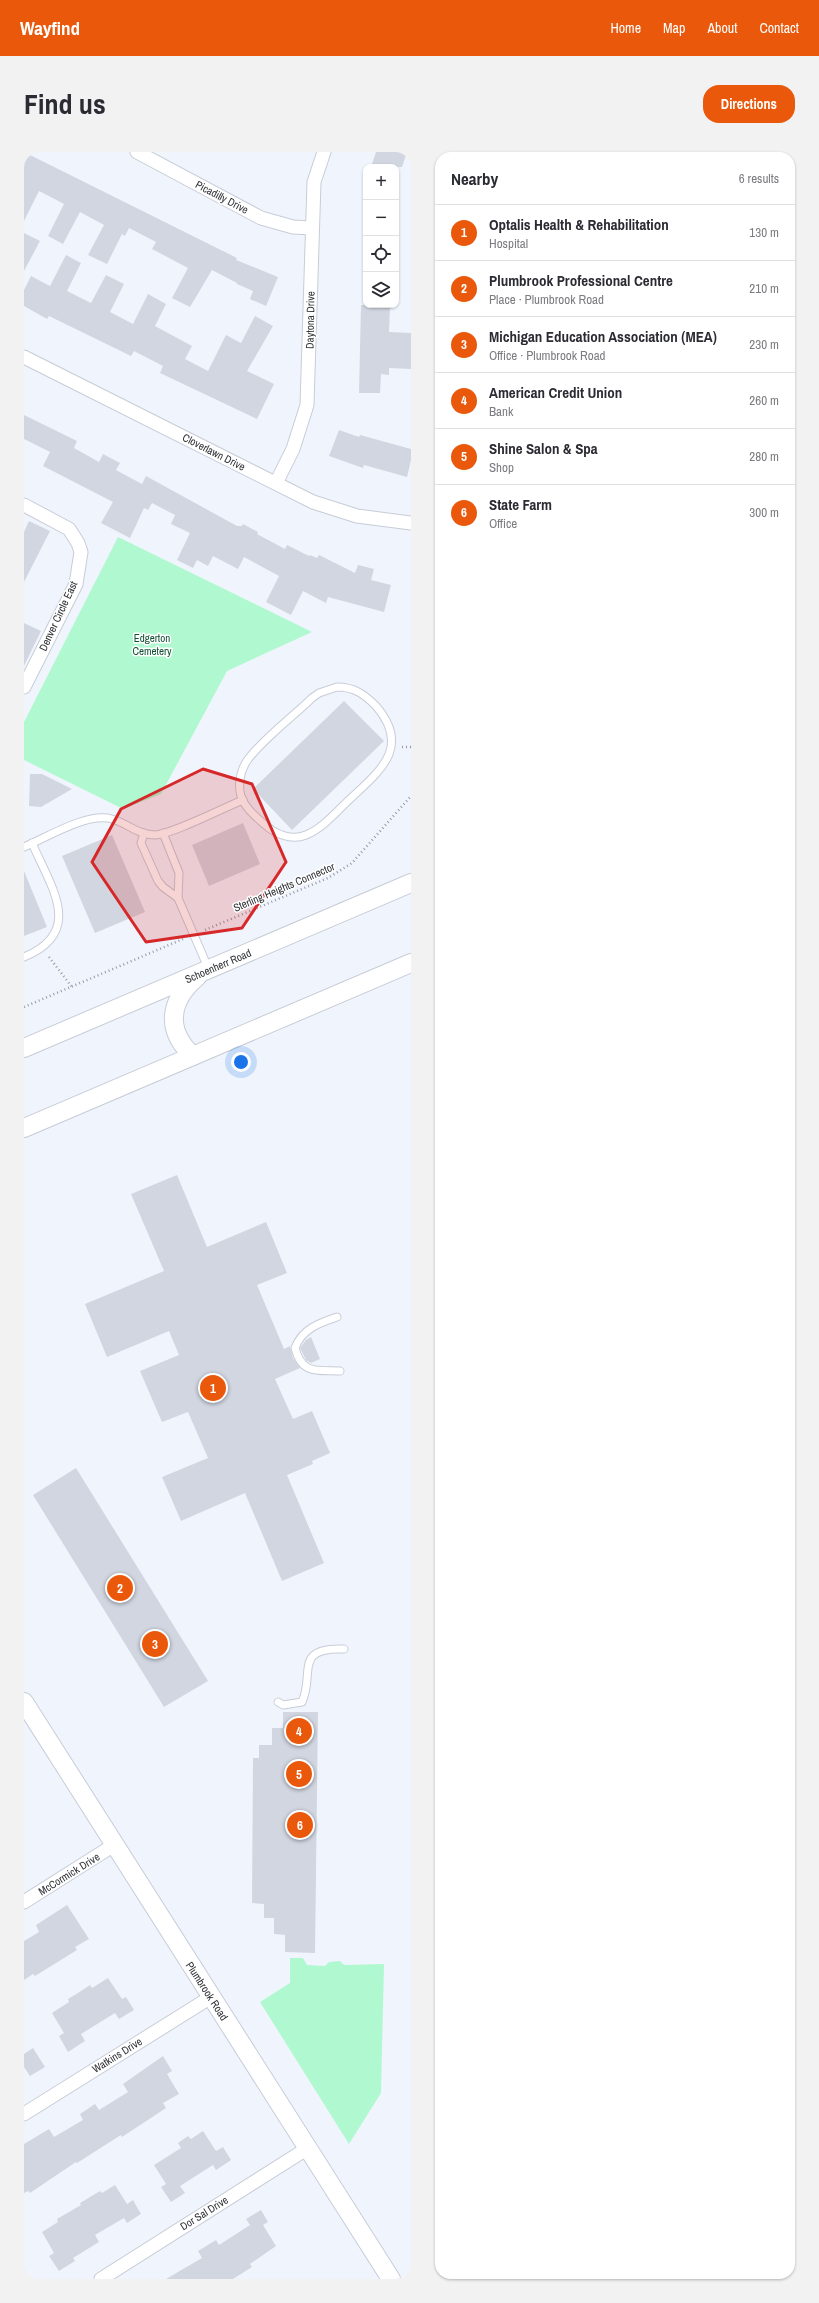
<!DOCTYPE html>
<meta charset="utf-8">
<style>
:root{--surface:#fff;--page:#f2f2f3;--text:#2b2b33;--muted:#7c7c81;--line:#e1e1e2;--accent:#ea580c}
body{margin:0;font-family:"Archivo Narrow",sans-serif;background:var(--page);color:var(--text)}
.controls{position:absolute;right:12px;top:12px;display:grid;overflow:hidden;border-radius:8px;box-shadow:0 1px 3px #0004}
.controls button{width:36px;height:36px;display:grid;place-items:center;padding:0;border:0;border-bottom:1px solid var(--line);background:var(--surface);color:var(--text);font:20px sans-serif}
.you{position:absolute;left:217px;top:910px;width:14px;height:14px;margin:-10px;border:3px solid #fff;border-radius:50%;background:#1a73e8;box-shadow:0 0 0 6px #1a73e833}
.badge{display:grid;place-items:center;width:26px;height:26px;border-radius:50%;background:var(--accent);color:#fff;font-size:13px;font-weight:700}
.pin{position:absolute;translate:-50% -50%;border:2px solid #fff;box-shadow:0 1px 4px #0006}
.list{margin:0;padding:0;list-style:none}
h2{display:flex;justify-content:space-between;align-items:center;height:52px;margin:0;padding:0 16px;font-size:17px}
h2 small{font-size:13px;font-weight:400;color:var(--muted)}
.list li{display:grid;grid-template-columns:26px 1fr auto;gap:12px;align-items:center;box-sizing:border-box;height:56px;padding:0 16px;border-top:1px solid var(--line)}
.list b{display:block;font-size:15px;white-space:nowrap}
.list p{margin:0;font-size:13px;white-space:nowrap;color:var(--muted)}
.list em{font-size:13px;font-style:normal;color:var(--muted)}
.icon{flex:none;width:22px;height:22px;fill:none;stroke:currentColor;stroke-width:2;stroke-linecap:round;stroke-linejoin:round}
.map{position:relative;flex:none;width:387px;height:2127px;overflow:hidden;border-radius:16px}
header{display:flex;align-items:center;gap:24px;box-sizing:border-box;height:56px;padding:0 20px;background:var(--accent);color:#fff}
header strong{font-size:19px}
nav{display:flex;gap:22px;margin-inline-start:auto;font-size:14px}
.intro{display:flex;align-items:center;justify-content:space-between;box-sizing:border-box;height:96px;padding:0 24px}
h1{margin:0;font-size:28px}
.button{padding:10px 18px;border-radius:16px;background:var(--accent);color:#fff;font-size:14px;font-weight:700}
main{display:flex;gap:24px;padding:0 24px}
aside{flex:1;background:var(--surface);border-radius:16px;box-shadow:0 1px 3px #0004}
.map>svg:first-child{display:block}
.green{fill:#b0f8cf}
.building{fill:#d1d6e1}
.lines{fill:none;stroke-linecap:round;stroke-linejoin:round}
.lane-casing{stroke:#c7ccd7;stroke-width:9}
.street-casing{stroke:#c7ccd7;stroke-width:15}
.secondary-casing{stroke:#c7ccd7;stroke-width:20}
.path{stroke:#979ba1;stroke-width:2.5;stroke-dasharray:1 3;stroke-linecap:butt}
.lane{stroke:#fff;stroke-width:7}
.street{stroke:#fff;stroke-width:13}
.secondary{stroke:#fff;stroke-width:18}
.marked{fill:#d62828;fill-opacity:0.2;stroke:#d62828;stroke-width:3;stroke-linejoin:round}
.labels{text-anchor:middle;stroke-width:3;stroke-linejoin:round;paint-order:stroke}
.street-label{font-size:11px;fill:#303236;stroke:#fff}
.park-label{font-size:11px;fill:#0f4f33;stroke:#fff}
</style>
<header>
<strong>Wayfind</strong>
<nav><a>Home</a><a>Map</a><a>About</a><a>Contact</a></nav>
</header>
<div class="intro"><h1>Find us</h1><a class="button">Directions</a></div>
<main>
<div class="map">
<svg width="387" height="2127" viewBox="0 0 387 2127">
<rect width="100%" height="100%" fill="#f0f5fd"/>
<g class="green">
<path d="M94 385 288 480 203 519 137 642 99 657 0 608V570Z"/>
<path d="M266 1806H279L283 1813 301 1814 305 1810 316 1809 320 1813 360 1812 357 1941 325 1992 236 1850 266 1831Z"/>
</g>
<g class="building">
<path d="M0 0 213 106 212 108 254 125 242 154 226 147 229 139 213 132V131L188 118 166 155 148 146 164 116 128 97 132 90 105 76 101 84 98 82 83 112 64 103 80 73 56 60 39 92 24 84 40 52 15 39 0 69Z"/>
<path d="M352 0H383L378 15H347Z"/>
<path d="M0 81 16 89 0 119Z"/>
<path d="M42 103 57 111 43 139 67 151 82 123 100 132 86 160 109 172 124 142 142 152 131 174 168 194 161 207 184 219 202 183 217 191 231 164 249 174 223 219 250 232 233 267 136 221 139 214 110 199 107 204 25 164 23 167 0 154V138L7 124 26 134Z"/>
<path d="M337 153H366L365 180 387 181V217L365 216V223L357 222 356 241H335Z"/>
<path d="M0 263 53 289 50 296 75 310 79 302 96 311 92 318 118 332 122 324 213 374H218L219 372 234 380 233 382 261 397 263 393 285 404 286 403 293 406 295 403 331 421 334 413 350 417 347 428 367 433 360 460 304 445 302 451 279 439 267 463 242 450 255 424 220 405 214 417 189 404 184 414 173 408 169 416 153 408 166 381 147 372 151 363 128 351 124 358 120 356 106 386 77 371 89 350 19 314 26 300 0 287Z"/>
<path d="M315 278 335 285 336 283 387 297V308L383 325 340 313 339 316 305 304Z"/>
<path d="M5 369 26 379 0 430V380Z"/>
<path d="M0 471 17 479 0 514Z"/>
<path d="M320 549 360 589 268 678 229 637Z"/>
<path d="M6 622H18L48 637 17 655 5 654Z"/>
<path d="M219 671 236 712 185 734 168 693Z"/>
<path d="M88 683 121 760 71 781 38 704Z"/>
<path d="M0 719 23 775 0 784Z"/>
<path d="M153 1023 183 1095 242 1070 263 1121 233 1133 260 1197 266 1194 269 1206 276 1216 251 1227 269 1267 288 1259 306 1301 288 1309 289 1312 263 1323 300 1411 258 1429 221 1341 157 1369 138 1325 184 1306 164 1260 138 1270 116 1219 155 1203 145 1179 83 1205 61 1152 140 1119 107 1042Z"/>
<path d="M287 1185 296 1207 287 1211 282 1208 276 1196 282 1188Z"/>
<path d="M52 1316 184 1529 140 1555 9 1343Z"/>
<path d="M259 1560H294L291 1801 261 1800V1783L250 1782V1766H240V1752L228 1751 229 1606H235V1593H248V1576H259Z"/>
<path d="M43 1753 65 1787 51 1795 53 1798 11 1824 9 1822 0 1828V1789L15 1780 12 1773Z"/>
<path d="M84 1826 98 1847 102 1845 110 1858 95 1867 91 1861 57 1882 61 1889 44 1900 35 1884 40 1881 28 1861 45 1850 44 1847 54 1841 66 1833 68 1836Z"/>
<path d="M9 1896 21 1915 6 1924 0 1915V1902Z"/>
<path d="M139 1904 148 1919 143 1922 155 1942 139 1951 142 1956 98 1985 97 1983 53 2011 52 2010 6 2041 5 2039 0 2041V1992L25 1977 30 1985 59 1968 56 1962 71 1952 75 1958 104 1940 99 1932Z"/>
<path d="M179 1979 192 1999 199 1995 207 2008 192 2018 189 2013 156 2034 161 2041 147 2050 137 2035 142 2032 130 2013 157 1996 154 1991 164 1984 167 1987Z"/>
<path d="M91 2033 103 2052 109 2048 117 2062 103 2071 100 2066 71 2083 75 2090 49 2106 51 2109 35 2119 25 2104 30 2101 18 2080 34 2070 33 2067 57 2053 56 2051 76 2039 78 2041Z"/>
<path d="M237 2058 244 2070 239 2073 252 2094 226 2112 228 2115 209 2127H142L178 2106 174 2099 192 2088 195 2093 226 2073 222 2067Z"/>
</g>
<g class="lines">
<defs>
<g id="lane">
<path d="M313 535C330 535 340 542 352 554 387 595 357 618 326 647 312 660 299 676 282 683 267 689 251 682 240 672 231 664 221 656 217 644 214 634 216 621 221 612 231 594 272 562 288 546L295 541Z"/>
<path d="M120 681 117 691 134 729 139 735 154 746"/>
<path d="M139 681 155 721 154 746 185 818"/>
<path d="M0 695C24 685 63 660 88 667 103 671 114 683 131 683 149 682 199 656 219 648"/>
<path d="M0 805C61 780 27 735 8 691"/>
<path d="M313 1165C295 1171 278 1177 271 1196 278 1223 293 1218 316 1219"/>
<path d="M254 1550 259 1553 278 1550C291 1522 269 1495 320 1497"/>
</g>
<g id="street">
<path d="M113 0 237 66 269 75 288 76"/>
<path d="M0 205 289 350 333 364 387 371"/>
<path d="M252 331 269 297 283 253 290 30 300 0"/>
<path d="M0 353 45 377 54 391 57 400 52 432 0 535"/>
<path d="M0 1750 90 1693"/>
<path d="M0 1962 187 1845"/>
<path d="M77 2127 284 1996"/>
</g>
<g id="secondary">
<path d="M0 896 387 731"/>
<path d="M169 904C141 878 145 849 173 825"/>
<path d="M0 976 387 811"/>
<path d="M0 1550 367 2127"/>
</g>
</defs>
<use href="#lane" class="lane-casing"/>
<use href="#street" class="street-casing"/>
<use href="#secondary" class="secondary-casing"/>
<g class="path">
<path d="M378 595H387"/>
<path d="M181 778 304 726 328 711 387 644"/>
<path d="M25 805 48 835"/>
<path d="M0 855 159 787"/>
</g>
<use href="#lane" class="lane"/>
<use href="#street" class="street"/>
<use href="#secondary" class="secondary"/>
</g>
<path class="marked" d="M179 617 228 632 262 710 218 776 122 790 68 710 97 657Z"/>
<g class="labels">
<g class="street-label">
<text transform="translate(198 45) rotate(28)" y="4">Picadilly Drive</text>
<text transform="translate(286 168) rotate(-89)" y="4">Daytona Drive</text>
<text transform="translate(190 300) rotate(27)" y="4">Cloverlawn Drive</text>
<text transform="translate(34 464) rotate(-65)" y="4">Denver Circle East</text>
<text transform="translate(260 735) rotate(-23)" y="4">Sterling Heights Connector</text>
<text transform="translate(194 814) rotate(-23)" y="4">Schoenherr Road</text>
<text transform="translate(45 1722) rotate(-32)" y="4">McCormick Drive</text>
<text transform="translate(183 1839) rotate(57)" y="4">Plumbrook Road</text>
<text transform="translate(93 1903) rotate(-32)" y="4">Watkins Drive</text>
<text transform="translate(180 2061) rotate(-32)" y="4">Dor Sal Drive</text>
</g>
<g class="park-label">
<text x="128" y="490">Edgerton<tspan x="128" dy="13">Cemetery</tspan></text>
</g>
</g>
</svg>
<div class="controls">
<button>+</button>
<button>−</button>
<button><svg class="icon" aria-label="locate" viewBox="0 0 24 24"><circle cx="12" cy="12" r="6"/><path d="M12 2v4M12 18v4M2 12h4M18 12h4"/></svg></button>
<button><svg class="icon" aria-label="layers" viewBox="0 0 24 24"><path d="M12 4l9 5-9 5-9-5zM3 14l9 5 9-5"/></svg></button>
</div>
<div class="you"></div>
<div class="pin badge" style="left:189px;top:1236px">1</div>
<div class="pin badge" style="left:96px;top:1436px">2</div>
<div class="pin badge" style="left:131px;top:1492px">3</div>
<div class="pin badge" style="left:275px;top:1579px">4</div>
<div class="pin badge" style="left:275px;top:1622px">5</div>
<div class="pin badge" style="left:276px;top:1673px">6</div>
</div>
<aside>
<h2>Nearby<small>6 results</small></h2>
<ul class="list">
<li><span class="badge">1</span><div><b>Optalis Health &amp; Rehabilitation</b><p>Hospital</p></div><em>130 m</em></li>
<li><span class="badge">2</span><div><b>Plumbrook Professional Centre</b><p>Place · Plumbrook Road</p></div><em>210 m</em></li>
<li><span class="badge">3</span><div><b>Michigan Education Association (MEA)</b><p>Office · Plumbrook Road</p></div><em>230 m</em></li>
<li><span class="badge">4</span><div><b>American Credit Union</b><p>Bank</p></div><em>260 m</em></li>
<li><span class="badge">5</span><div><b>Shine Salon &amp; Spa</b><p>Shop</p></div><em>280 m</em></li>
<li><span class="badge">6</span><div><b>State Farm</b><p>Office</p></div><em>300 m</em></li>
</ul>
</aside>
</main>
